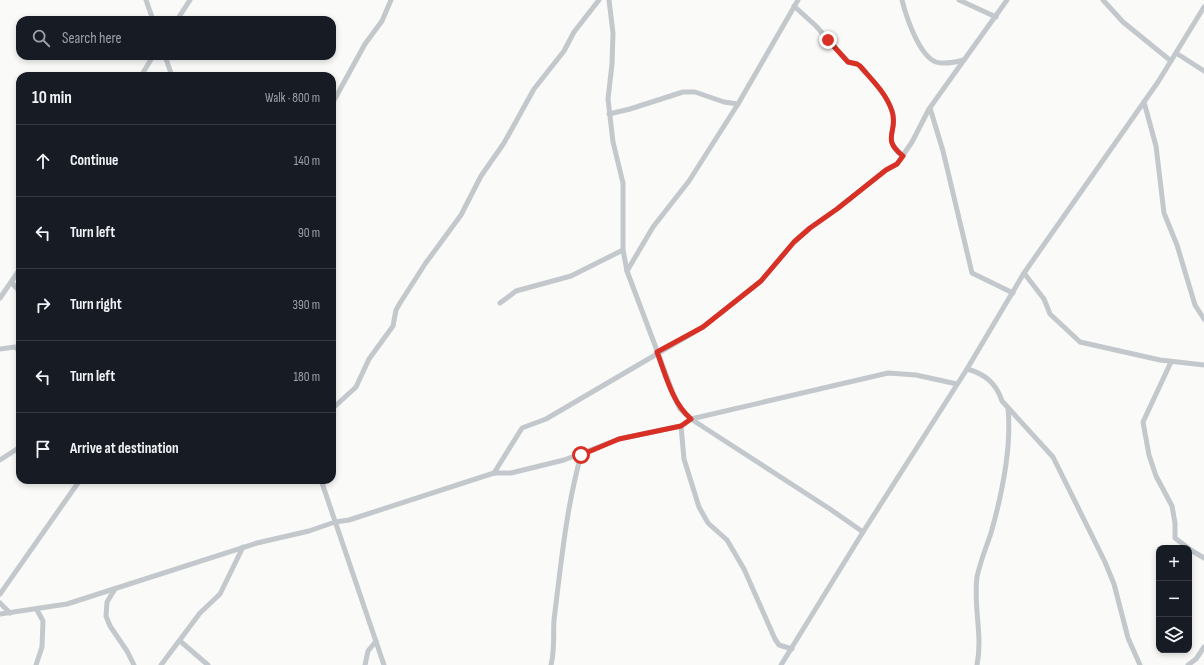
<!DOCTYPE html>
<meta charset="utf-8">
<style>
:root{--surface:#171b24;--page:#20242c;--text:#f1f3f6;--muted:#9ea1a6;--line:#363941}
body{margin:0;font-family:"Sofia Sans Condensed",sans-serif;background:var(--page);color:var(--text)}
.controls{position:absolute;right:12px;bottom:12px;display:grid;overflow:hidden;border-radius:8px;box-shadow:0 2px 6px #0003}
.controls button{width:36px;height:36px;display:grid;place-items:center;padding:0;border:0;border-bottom:1px solid var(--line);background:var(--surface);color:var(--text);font:20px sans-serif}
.stop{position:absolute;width:12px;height:12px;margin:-9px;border:3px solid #d93025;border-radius:50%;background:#fff}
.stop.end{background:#d93025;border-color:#fff;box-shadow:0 1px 4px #0008}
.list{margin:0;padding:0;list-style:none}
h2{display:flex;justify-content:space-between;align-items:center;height:52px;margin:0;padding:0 16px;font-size:17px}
h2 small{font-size:13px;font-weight:400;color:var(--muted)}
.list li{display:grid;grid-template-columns:26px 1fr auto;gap:12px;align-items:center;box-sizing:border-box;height:72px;padding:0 16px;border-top:1px solid var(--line)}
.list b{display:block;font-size:15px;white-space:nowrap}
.list em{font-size:13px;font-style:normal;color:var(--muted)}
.icon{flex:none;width:22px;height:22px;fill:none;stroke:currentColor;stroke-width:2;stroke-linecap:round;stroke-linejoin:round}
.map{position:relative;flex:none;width:1204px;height:665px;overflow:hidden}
.search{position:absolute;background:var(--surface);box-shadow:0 2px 6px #0003;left:16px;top:16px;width:320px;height:44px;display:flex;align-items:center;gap:10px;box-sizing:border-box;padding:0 14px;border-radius:12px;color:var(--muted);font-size:15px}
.panel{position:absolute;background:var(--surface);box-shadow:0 2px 6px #0003;left:16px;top:72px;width:320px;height:412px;border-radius:12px}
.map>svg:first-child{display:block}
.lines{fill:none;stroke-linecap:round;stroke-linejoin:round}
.street{stroke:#c3c8cc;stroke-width:5}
.route{stroke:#d93025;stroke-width:5}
</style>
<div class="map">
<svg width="1204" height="665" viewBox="0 0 1204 665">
<rect width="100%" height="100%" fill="#fafaf8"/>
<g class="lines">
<g class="street">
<path d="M146 0 153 20"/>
<path d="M609 0 613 33 612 64 608 99 613 142 623 183V250L627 271 676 401 680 409 691 419 830 509 863 532"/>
<path d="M902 0C906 16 919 56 936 62 945 65 956 62 964 60L1007 0"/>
<path d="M959 0 996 17"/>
<path d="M1103 0 1123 22 1171 61"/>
<path d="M794 6 816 26 848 62 857 64 860 66C872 80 886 93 892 111 899 132 880 138 903 156"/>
<path d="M177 20 190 0"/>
<path d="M1176 53 1204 71"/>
<path d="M165 56 172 76"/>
<path d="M141 76 153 56"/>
<path d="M1144 102 1156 146 1164 213 1177 245 1195 305 1204 319"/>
<path d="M332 104 365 44 382 21 391 0"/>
<path d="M930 108 943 151 972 273 1013 293"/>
<path d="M609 114 630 109 683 92H695L724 102 738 104"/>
<path d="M627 271 653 227 689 181 738 104 798 0"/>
<path d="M1024 273 1044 299 1050 314 1080 342 1160 360 1204 365"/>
<path d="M12 283 20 292"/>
<path d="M0 298 20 269"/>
<path d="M500 303 516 291 571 276 623 250"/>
<path d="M0 349 15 347 20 351"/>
<path d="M1171 362 1143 422 1149 455 1156 476 1172 506 1175 523V538L1188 548"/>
<path d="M967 369C985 374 996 383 1002 401L1053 457 1105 562 1114 584 1128 638 1140 665"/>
<path d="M332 409 356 387 369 359 393 326 396 310 400 303 425 264 461 215 481 176 504 143 534 89 564 51 574 32 599 0"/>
<path d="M681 426 684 459 699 507 708 523 727 540 744 569 775 639 779 645 792 649"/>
<path d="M0 460 20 447"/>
<path d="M494 473 522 428 546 419 703 327 761 281 794 242 810 228 837 209 886 170 897 164 912 142 929 109 964 60"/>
<path d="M321 480 384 665"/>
<path d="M1189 549 1204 558"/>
<path d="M115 589 107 602 106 616 110 626 127 651 134 665"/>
<path d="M0 594 80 480"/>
<path d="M0 603 10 613"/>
<path d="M0 614 67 604 257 543 309 531 335 522 349 520 494 473H511L564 460 619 439 681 426 691 419 888 373 916 375 957 384"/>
<path d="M180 641 208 665"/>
<path d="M36 665 42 647 43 621 37 610"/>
<path d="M161 665 200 613 220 594 243 547"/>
<path d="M365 665 368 651 376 641"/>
<path d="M551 665C555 650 553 635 554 620 561 564 566 509 581 455"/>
<path d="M781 665 863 532 967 369 1024 273 1158 82 1204 7"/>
<path d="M977 665C983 635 973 606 977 577 980 562 986 548 991 533 1002 494 1012 449 1008 408"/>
<path d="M1188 665 1196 659 1204 647"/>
</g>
</g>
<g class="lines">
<path class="route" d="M581 455 619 439 681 426 691 419C672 402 666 376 657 352L703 327 761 281 794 242 810 228 837 209 886 170 897 164 903 156C880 138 899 132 892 111 886 93 872 80 860 66L857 64 848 62 828 40"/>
</g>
</svg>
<div class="controls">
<button>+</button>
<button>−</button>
<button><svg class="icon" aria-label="layers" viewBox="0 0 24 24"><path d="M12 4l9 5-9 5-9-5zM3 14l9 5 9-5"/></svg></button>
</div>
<div class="stop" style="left:581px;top:455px"></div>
<div class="stop end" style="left:828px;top:40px"></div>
<div class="search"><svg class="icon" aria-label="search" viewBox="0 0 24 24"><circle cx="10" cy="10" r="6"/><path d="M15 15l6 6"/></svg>Search here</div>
<section class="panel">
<h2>10 min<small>Walk · 800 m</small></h2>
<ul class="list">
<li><svg class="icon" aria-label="ahead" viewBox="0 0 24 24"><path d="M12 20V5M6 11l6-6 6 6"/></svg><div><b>Continue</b></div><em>140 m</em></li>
<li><svg class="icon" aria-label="left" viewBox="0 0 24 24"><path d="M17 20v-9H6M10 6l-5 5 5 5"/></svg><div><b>Turn left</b></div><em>90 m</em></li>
<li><svg class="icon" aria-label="right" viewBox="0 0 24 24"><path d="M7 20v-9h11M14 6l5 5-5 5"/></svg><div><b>Turn right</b></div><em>390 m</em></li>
<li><svg class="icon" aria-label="left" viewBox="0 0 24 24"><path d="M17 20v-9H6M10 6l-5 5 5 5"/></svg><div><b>Turn left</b></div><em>180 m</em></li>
<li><svg class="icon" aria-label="arrive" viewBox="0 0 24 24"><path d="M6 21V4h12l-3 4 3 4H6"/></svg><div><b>Arrive at destination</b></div></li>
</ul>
</section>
</div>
